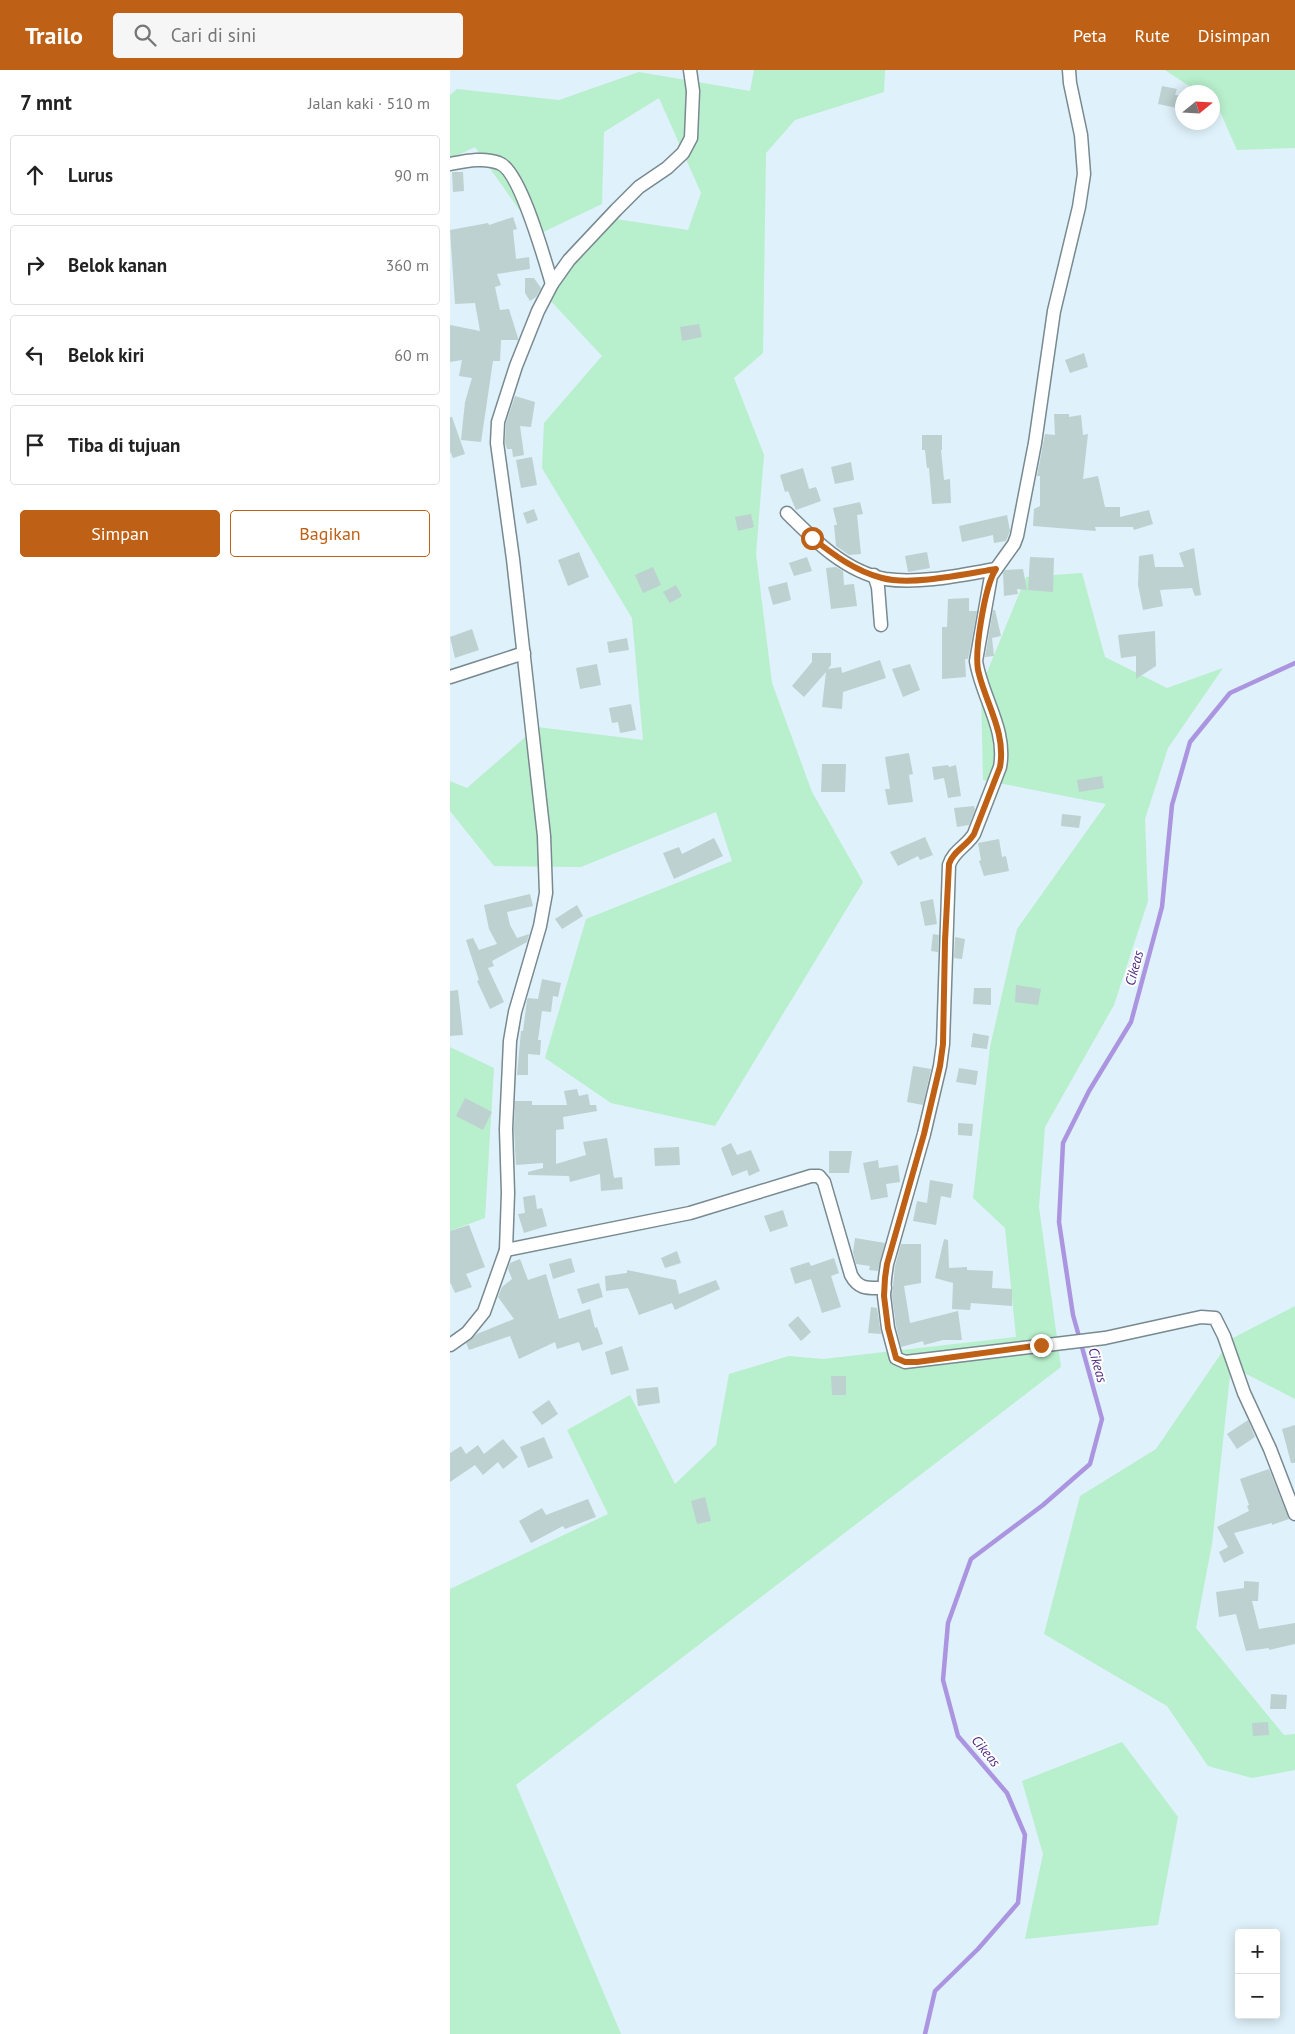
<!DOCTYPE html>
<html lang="id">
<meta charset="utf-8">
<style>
:root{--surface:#fff;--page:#f6f6f6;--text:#222;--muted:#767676;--line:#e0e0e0;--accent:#be6015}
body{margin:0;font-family:"PT Sans",sans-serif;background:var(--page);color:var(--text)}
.controls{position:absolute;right:15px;bottom:15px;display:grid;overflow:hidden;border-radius:5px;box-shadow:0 2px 12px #0003}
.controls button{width:45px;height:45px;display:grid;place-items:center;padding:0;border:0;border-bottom:1px solid var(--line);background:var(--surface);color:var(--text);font:25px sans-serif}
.compass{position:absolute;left:725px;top:15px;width:45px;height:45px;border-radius:50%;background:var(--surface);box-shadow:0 2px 12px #0003;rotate:72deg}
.stop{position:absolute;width:15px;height:15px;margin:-11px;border:4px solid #be6015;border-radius:50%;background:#fff}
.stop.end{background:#be6015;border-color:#fff;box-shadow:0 1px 5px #0008}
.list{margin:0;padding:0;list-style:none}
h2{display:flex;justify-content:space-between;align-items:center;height:65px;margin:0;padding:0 20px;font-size:21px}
h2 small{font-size:16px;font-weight:400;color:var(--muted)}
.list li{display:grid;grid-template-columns:32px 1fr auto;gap:15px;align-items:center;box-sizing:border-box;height:80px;margin:0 10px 10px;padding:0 10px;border:1px solid var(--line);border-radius:5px}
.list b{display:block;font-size:19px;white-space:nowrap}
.list em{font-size:16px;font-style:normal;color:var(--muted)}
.actions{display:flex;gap:10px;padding:15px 20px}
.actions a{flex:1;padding:11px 0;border:1px solid var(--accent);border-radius:5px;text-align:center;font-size:18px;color:var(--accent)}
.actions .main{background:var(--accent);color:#fff}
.icon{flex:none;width:28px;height:28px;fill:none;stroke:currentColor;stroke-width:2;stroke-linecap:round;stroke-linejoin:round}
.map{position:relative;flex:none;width:845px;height:1964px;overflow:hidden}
header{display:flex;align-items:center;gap:30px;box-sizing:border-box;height:70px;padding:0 25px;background:var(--accent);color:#fff}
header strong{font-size:24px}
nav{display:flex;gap:28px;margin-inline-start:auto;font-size:18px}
.search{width:350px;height:45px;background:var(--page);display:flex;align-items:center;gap:12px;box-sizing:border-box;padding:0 18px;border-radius:5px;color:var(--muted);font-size:19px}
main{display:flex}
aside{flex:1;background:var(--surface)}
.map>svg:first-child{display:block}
.green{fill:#b8efcc}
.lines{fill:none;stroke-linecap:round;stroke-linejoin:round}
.stream{stroke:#ab95e1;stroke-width:4.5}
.building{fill:#bdd1d0}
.minor-casing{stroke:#788990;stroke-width:15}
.minor{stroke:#fff;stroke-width:12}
.route{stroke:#be6015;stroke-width:6}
.labels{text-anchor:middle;stroke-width:4;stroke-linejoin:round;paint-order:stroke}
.water-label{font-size:14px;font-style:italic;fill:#4f2d85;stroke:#fff}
</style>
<header>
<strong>Trailo</strong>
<div class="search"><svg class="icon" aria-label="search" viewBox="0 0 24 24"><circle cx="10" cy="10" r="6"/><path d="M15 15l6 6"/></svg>Cari di sini</div>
<nav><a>Peta</a><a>Rute</a><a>Disimpan</a></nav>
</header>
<main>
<aside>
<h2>7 mnt<small>Jalan kaki · 510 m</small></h2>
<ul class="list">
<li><svg class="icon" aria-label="ahead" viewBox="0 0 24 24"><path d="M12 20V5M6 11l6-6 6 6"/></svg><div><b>Lurus</b></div><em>90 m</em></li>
<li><svg class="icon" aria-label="right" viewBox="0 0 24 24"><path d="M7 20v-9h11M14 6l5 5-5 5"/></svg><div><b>Belok kanan</b></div><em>360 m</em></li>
<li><svg class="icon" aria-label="left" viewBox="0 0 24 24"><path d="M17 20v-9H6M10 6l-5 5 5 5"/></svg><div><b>Belok kiri</b></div><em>60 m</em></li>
<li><svg class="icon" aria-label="arrive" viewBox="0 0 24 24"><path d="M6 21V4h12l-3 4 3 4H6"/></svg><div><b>Tiba di tujuan</b></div></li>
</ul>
<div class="actions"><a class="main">Simpan</a><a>Bagikan</a></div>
</aside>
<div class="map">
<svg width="845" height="1964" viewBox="0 0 845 1964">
<rect width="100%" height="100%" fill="#dff1fa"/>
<g class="green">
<path d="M304 0H435L434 22 345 50 316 83 313 283 284 308 314 385 306 484 322 613 362 722 413 812 265 1056 161 1033 95 988 136 849 282 791 266 742 131 797 44 796 0 741V711L17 718 87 657 193 670 182 548 92 398 94 353 152 286 98 228 94 209 166 149 238 160 251 123 209 28 154 62 152 134 87 165 25 77 0 89V25L7 19 109 30 189 2 300 21Z"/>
<path d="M715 0H845V78L787 80 768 37 763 33 762 22H748Z"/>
<path d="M632 503 655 587 717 618 773 598 718 678 695 749 698 831 664 935 595 1057 589 1137 611 1297 66 1715 171 1964H0V1519L158 1444 117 1360 180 1325 225 1414 266 1375 279 1304 339 1286 373 1289 566 1267 555 1158 523 1128 540 977 567 859 656 734 533 710 531 617 576 507Z"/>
<path d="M0 977 44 998 35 1148 0 1161Z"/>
<path d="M845 1236V1329L781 1296 762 1474 746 1558 834 1665 845 1664V1700L802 1708 758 1696 717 1636 594 1564 630 1426 706 1379 781 1269Z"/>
<path d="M672 1672 728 1747 708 1855 575 1869 593 1784 572 1711Z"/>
</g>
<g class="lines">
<path class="stream" d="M475 1964 485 1921 528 1879 568 1833 575 1765 557 1723 508 1666 493 1610 498 1553 521 1489 593 1435 640 1394 652 1349 623 1245 609 1152 613 1073 639 1021 681 952 712 837 722 735 740 672 780 623 845 593"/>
</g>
<g class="building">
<path d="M712 16 727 19 725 25 732 26V39L708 34Z"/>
<path d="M2 102H13L14 121 3 122Z"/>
<path d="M63 147 67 159 63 160 66 189 79 187 80 199 47 204 51 215 45 217 50 240 59 239 68 268V270H51L50 291H43L31 372 11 370 15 332 22 308 9 306 12 290 0 292V255L30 261 25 233 5 234 0 160 38 153 39 155Z"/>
<path d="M75 208H84L91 218 86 227 80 231 75 223Z"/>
<path d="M249 254 252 267 232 271 230 257Z"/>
<path d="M634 283 638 297 620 303 615 290Z"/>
<path d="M65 326 85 332 81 357 70 356 74 385 63 387 62 379H57L55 373 56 353Z"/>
<path d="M604 344H619V347L631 345 633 365 638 364 633 409 648 406 655 437H670V447L699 440 703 454 684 460 683 457H645L646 461 583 456 584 439 590 436V406H587L595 364 605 365Z"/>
<path d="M0 347H2L15 384 3 388 0 381Z"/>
<path d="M472 365H492V380H491L494 410 500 409 501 433 482 434 479 398H477L475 380H472Z"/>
<path d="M82 387 87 415 71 418 66 390Z"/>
<path d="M401 392 404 410 385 414 381 397Z"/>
<path d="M353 398 359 419 366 417 371 431 346 440 338 421 335 422 330 405Z"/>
<path d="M410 432 413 444 407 445 411 484 399 485 386 476 384 455H387L383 438Z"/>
<path d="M84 439 88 450 77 454 73 443Z"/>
<path d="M301 444 304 457 288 461 285 447Z"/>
<path d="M557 445 560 461 556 471 544 473 543 465 512 472 509 456Z"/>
<path d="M744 478 751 525 745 526 742 518 710 520 713 536 693 540 688 515 689 486 703 484 705 497H734L729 483Z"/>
<path d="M129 482 139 507 118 516 108 490Z"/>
<path d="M477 482 480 498 458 502 455 486Z"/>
<path d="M357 487 362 501 344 506 339 493Z"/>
<path d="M580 487 604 488 603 522 578 520Z"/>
<path d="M203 497 211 515 193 523 185 505Z"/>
<path d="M386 497 393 501 394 515 404 514 407 536 381 539 376 498Z"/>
<path d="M573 499 577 520 567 519 568 524 554 526 553 503 555 500Z"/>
<path d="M337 512 341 530 323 535 318 517Z"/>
<path d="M226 515 232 526 220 533 213 522Z"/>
<path d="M519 528V541H527L518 589H515L516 607 492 609V557H497L498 529Z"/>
<path d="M543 540H545L551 566 542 568 544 586 535 587Z"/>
<path d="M22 559 29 580 5 588 0 567Z"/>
<path d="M705 561 706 596 686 609V586L671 588 668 565Z"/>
<path d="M177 568 179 580 159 583 157 572Z"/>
<path d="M362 583H381V595L378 599 391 597 392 603 430 590 436 608 393 622 392 639 372 637 376 602 354 627 342 616 362 592Z"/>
<path d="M147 594 151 615 130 619 126 598Z"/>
<path d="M460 594 470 620 453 627 442 599Z"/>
<path d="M181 634 186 660 170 663 168 652 162 653 159 638Z"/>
<path d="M459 683 463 704 459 705 463 732 438 735 435 719H440L435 687Z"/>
<path d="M372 694H396L395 722H371Z"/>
<path d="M498 695 499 697 506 695 511 726 498 728 494 708 484 710 482 697Z"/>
<path d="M652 706 654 718 629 722 627 710Z"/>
<path d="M524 736 525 740 519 755 507 757 504 738Z"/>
<path d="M612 744 631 746 629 758 611 756Z"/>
<path d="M475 767 483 785 470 790 468 786 448 796 440 782Z"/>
<path d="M264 768 273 786 224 809 213 783 229 777 232 784Z"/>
<path d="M549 769 552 787 556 786 559 801 534 806 529 791 531 790 528 773Z"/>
<path d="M80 824 83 836 57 842 60 855 67 868 79 864 77 872 42 891 44 896 38 898 54 932 40 939 27 911 29 910 16 870 23 868 29 880 47 874 39 859 34 835Z"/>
<path d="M483 829 487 854 475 856 470 832Z"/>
<path d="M127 835 133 846 112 859 105 849Z"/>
<path d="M483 864 489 865 488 882 481 881Z"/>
<path d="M505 867 515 869 512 889 504 888Z"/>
<path d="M92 909 111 913 108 927 103 926 101 942 92 941 88 970H91L90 985 78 984V1005H67L71 961H73L77 930 78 928 88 929Z"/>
<path d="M566 915 591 919 588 935 565 932Z"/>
<path d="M524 918H541V935L523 934Z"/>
<path d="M8 920 13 965 0 966V921Z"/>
<path d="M523 963 539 966 537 979 521 977Z"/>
<path d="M463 996 481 999 473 1035 457 1032Z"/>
<path d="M509 998 528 1001 526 1015 506 1012Z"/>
<path d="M127 1019 129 1026 138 1024 140 1035H146L147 1041 113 1047 114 1059 106 1060V1094L136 1085 133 1072 157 1068 164 1108 172 1107 173 1119 151 1121 150 1104 120 1112 119 1106 78 1105V1102L93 1098V1093L66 1095 64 1059 65 1031H82V1035H117L114 1021Z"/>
<path d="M15 1028 42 1042 33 1060 6 1046Z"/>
<path d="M508 1053 523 1054 522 1066 508 1065Z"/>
<path d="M281 1073 287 1085 301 1080 310 1101 299 1106 297 1100 282 1106 271 1078Z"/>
<path d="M229 1077 230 1095 205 1096 204 1078Z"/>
<path d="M379 1081H402L399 1103H379Z"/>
<path d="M428 1090 429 1098 448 1095 450 1112 436 1114 438 1127 421 1130 413 1093Z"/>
<path d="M480 1110 503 1114 501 1128 491 1126 486 1155 463 1151 467 1131 477 1133Z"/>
<path d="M85 1125 87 1139 92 1138 97 1156 74 1163 68 1144 75 1143 73 1127Z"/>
<path d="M333 1140 338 1156 320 1162 314 1146Z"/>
<path d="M19 1155 35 1197 16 1204 22 1217 5 1223 0 1212V1161Z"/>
<path d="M405 1168 435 1173 428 1201 419 1200 420 1196 406 1194 403 1182Z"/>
<path d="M494 1169 498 1170 499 1198 517 1197V1200L543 1201 542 1218 562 1219V1236L521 1233 520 1240 502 1239 503 1213 485 1208Z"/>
<path d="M451 1174H471V1213L454 1216 460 1253 508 1241 512 1270H493L474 1275 473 1271 451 1277 446 1256 442 1226 445 1196Z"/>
<path d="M227 1181 231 1193 215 1198 211 1188Z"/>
<path d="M121 1188 125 1202 103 1209 99 1194Z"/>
<path d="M384 1188 389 1203 381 1206 391 1237 372 1243 361 1209 345 1214 340 1198 359 1192 361 1196Z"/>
<path d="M70 1189 78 1210 96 1204 109 1249 140 1239 145 1258 147 1257 153 1274 132 1281 129 1272 107 1279 105 1272 69 1289 60 1266 19 1280 16 1273 27 1264 64 1249 48 1227 52 1217 62 1209 58 1199 60 1193Z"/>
<path d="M177 1200 226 1210 229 1224 266 1210 270 1219 225 1240 222 1233 189 1245 178 1218 156 1221 155 1206 177 1203Z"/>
<path d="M149 1213 153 1227 132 1234 127 1219Z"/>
<path d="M421 1237 427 1238 431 1264 418 1263Z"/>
<path d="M348 1246 361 1262 351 1271 338 1255Z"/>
<path d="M172 1276 179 1300 161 1305 155 1282Z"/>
<path d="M381 1306H396V1325H382Z"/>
<path d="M208 1317 210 1333 188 1336 186 1319Z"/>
<path d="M99 1330 108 1344 92 1355 82 1342Z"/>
<path d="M798 1350 805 1367 787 1379 777 1364Z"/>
<path d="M845 1355V1393H841L832 1359Z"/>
<path d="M94 1367 103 1388 78 1398 70 1377Z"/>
<path d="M53 1369 68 1387 53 1399 48 1392 33 1405 25 1395 0 1412V1383L11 1376 16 1384 28 1375 34 1384Z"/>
<path d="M819 1399 839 1449 822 1455V1453L784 1463 794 1483 774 1493 769 1482 778 1477 767 1457 799 1441 797 1436 799 1435 790 1409Z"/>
<path d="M255 1427 261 1451 247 1454 241 1431Z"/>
<path d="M138 1429 146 1447 115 1459 113 1456 81 1473 69 1451 92 1438 96 1445Z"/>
<path d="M794 1511 809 1512 808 1531H802L809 1559 845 1553V1574L819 1580V1578L796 1581 786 1544 769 1547 766 1522 794 1518Z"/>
<path d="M821 1624 837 1625 836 1639H820Z"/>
<path d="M818 1652 819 1665 803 1666 802 1653Z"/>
</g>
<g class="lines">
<defs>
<g id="minor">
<path d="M619 0 620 13 631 65 634 104 629 137 604 241 585 373 567 466 564 474 541 506 526 591C532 628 557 659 550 697L524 764C517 776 503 781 499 795L493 974 490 996 474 1064 437 1194 435 1208 434 1226 438 1258 446 1288 455 1292 655 1268 751 1247 765 1248 774 1266 794 1323 820 1379 845 1444"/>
<path d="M0 94C16 91 34 87 49 93 70 100 95 191 102 214"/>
<path d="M337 443C364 470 396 502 435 509 471 514 511 505 546 499"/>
<path d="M424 505 428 517 431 555"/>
<path d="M0 607 74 583"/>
<path d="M56 1180 240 1143 361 1106H369L374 1112 401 1205C409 1220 418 1218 435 1218"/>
<path d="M0 1275 17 1263 34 1242 56 1180 58 1123 56 1059 60 971 65 942 90 856 96 823 94 766 85 686 63 489 47 373 48 352 66 296 88 241 102 214 119 190 166 140 189 117 217 98 233 83 241 68 243 21 240 0"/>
</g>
</defs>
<use href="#minor" class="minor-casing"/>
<use href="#minor" class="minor"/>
</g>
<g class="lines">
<path class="route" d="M362 468C384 485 405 501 432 508 461 516 515 504 546 499 535 515 523 585 529 604 537 636 556 663 550 697L524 764C517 776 503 781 499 794L495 871 493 974 490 996 474 1064 437 1194 435 1208 434 1226 438 1258 446 1288 455 1292H467L591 1275"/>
</g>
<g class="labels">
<g class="water-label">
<text transform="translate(684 898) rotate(-75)" y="5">Cikeas</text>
<text transform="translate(648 1295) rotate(74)" y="5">Cikeas</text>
<text transform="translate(536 1681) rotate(50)" y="5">Cikeas</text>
</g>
</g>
</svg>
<div class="controls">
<button>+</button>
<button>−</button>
</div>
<svg class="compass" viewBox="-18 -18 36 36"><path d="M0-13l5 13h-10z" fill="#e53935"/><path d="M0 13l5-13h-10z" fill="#767676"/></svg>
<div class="stop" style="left:362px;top:468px"></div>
<div class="stop end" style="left:591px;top:1275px"></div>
</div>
</main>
